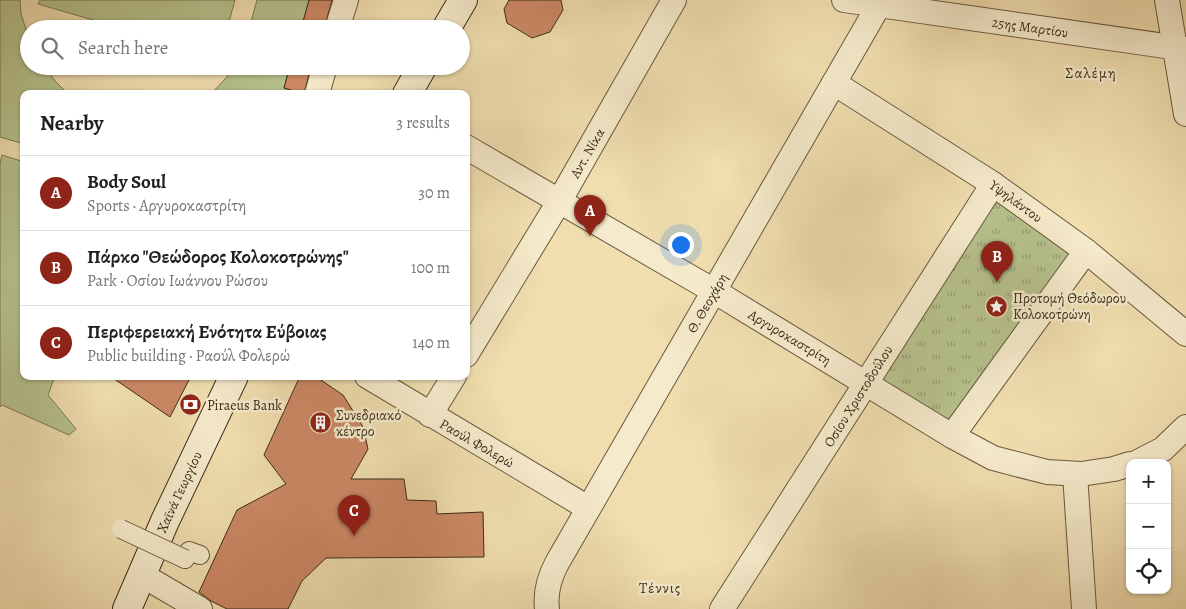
<!DOCTYPE html>
<meta charset="utf-8">
<style>
:root{--surface:#fff;--page:#f6f6f6;--text:#202124;--muted:#757577;--line:#e0e0e0;--accent:#8f2418}
body{margin:0;font-family:Alegreya,serif;background:var(--page);color:var(--text)}
.controls{position:absolute;right:15px;bottom:15px;display:grid;overflow:hidden;border-radius:10px;box-shadow:0 1px 4px #0004}
.controls button{width:45px;height:45px;display:grid;place-items:center;padding:0;border:0;border-bottom:1px solid var(--line);background:var(--surface);color:var(--text);font:25px sans-serif}
.you{position:absolute;left:680px;top:244px;width:18px;height:18px;margin:-12px;border:4px solid #fff;border-radius:50%;background:#1a73e8;box-shadow:0 0 0 8px #1a73e833}
.badge{display:grid;place-items:center;width:32px;height:32px;border-radius:50%;background:var(--accent);color:#fff;font-size:16px;font-weight:700}
.pin{position:absolute;translate:-50% -41px;filter:drop-shadow(0 1px 2px #0008)}
.pin::after{content:'';position:absolute;top:26px;width:18px;height:15px;background:inherit;clip-path:polygon(0 0,100% 0,50% 100%)}
.list{margin:0;padding:0;list-style:none}
h2{display:flex;justify-content:space-between;align-items:center;height:65px;margin:0;padding:0 20px;font-size:21px}
h2 small{font-size:16px;font-weight:400;color:var(--muted)}
.list li{display:grid;grid-template-columns:32px 1fr auto;gap:15px;align-items:center;box-sizing:border-box;height:75px;padding:0 20px;border-top:1px solid var(--line)}
.list b{display:block;font-size:19px;white-space:nowrap}
.list p{margin:0;font-size:16px;white-space:nowrap;color:var(--muted)}
.list em{font-size:16px;font-style:normal;color:var(--muted)}
.icon{flex:none;width:28px;height:28px;fill:none;stroke:currentColor;stroke-width:2;stroke-linecap:round;stroke-linejoin:round}
.map{position:relative;flex:none;width:1186px;height:609px;overflow:hidden}
.search{position:absolute;background:var(--surface);box-shadow:0 1px 4px #0004;left:20px;top:20px;width:450px;height:55px;display:flex;align-items:center;gap:12px;box-sizing:border-box;padding:0 18px;border-radius:28px;color:var(--muted);font-size:19px}
.panel{position:absolute;background:var(--surface);box-shadow:0 1px 4px #0004;left:20px;top:90px;width:450px;height:290px;border-radius:10px}
.map>svg:first-child{display:block}
.grass{fill:#b6c28d;stroke:#787853}
.park{fill:url(#park-tufts);stroke:#787853}
.building{fill:#cc8865;stroke:#3b2d19}
.lines{fill:none;stroke-linecap:round;stroke-linejoin:round}
.pedestrian-casing{stroke:#68593e;stroke-width:20}
.minor-casing{stroke:#68593e;stroke-width:26}
.secondary-casing{stroke:#3b2d19;stroke-width:30}
.pedestrian{stroke:#f5eacb;stroke-width:18}
.minor{stroke:#f5eacb;stroke-width:24}
.secondary{stroke:#f5eacb;stroke-width:28}
.pedestrian-bridge-casing{stroke:#68593e;stroke-width:20;stroke-linecap:butt}
.pedestrian-bridge{stroke:#f5eacb;stroke-width:18}
.labels{text-anchor:middle;stroke-width:5;stroke-linejoin:round;paint-order:stroke}
.street-label{font-size:14px;fill:#3b2d19;stroke:#f5eacb}
.poi-label{font-size:14px;fill:#3b2d19;stroke:#f5eacb;text-anchor:start}
.neighbourhood-label{font-size:15px;letter-spacing:1px;fill:#3b2d19;stroke:#f5eacb}
</style>
<div class="map">
<svg width="1186" height="609" viewBox="0 0 1186 609">
<defs>
<pattern id="park-tufts" width="24" height="20" patternUnits="userSpaceOnUse" patternTransform="scale(1.25)"><rect width="24" height="20" fill="#b6c28d"/><path d="M3 7l-1-3M5 7V3M7 7l1-3M15 17l-1-3M17 17v-4M19 17l1-3" fill="none" stroke="#959e72"/></pattern>
</defs>
<rect width="100%" height="100%" fill="#f0deaf"/>
<filter id="stains"><feTurbulence type="fractalNoise" baseFrequency=".004" numOctaves="4"/><feColorMatrix values="0 0 0 0 .2 0 0 0 0 .09 0 0 0 0 .02 0 0 0 .5 -.17"/></filter>
<radialGradient id="worn" r=".72"><stop offset=".6" stop-color="#630" stop-opacity="0"/><stop offset="1" stop-color="#630" stop-opacity=".3"/></radialGradient>
<g class="grass">
<path d="M0 0H20L21 14 29 39V66H44L55 81 68 94H24V144L0 137Z"/>
<path d="M40 0H235L227 29H124L38 4Z"/>
<path d="M257 0H309L301 29H249Z"/>
<path d="M234 66H290L284 88 304 94H211L226 78Z"/>
<path d="M2 155 24 162V376H55L48 395 76 429 69 435 2 405 0 407V163Z"/>
</g>
<path class="park" d="M993 184 1086 251 952 436 866 383Z"/>
<g class="building">
<path d="M309 0H332L324 29H301Z"/>
<path d="M509 0H561L563 10 550 32 532 38 507 23 504 9Z"/>
<path d="M290 66H311L304 94 284 88Z"/>
<path d="M110 376H191L170 417Z"/>
<path d="M300 376H315L343 395 363 427 368 449 351 479H404L407 500 436 501 437 514 483 512 484 557 326 558 302 581 288 609H227L211 601 199 592 237 510 286 484 264 455Z"/>
</g>
<g class="lines">
<defs>
<path id="pedestrian" d="M185 559 189 551 200 555"/>
<g id="minor">
<path d="M844 0 1186 49"/>
<path d="M1167 0 1186 114"/>
<path d="M337 29 346 0"/>
<path d="M834 83 993 184 1086 251 1186 334"/>
<path d="M317 94 325 66"/>
<path d="M466 147 714 291 952 436 993 458 1047 472 1081 474 1114 469 1130 464"/>
<path d="M466 355 560 200 674 0"/>
<path d="M367 376 588 508"/>
<path d="M430 415 454 376"/>
<path d="M952 436 1086 251"/>
<path d="M1136 463 1163 449 1186 427"/>
<path d="M1075 474 1084 609"/>
<path d="M142 575 200 609"/>
<path d="M547 609C545 593 549 578 557 563L834 83 879 5V0"/>
<path d="M722 609 993 184"/>
</g>
<g id="secondary">
<path d="M446 29 463 0"/>
<path d="M407 94 423 66"/>
<path d="M127 609 165 521 234 376"/>
</g>
</defs>
<use href="#pedestrian" class="pedestrian-casing"/>
<use href="#minor" class="minor-casing"/>
<use href="#secondary" class="secondary-casing"/>
<use href="#pedestrian" class="pedestrian"/>
<use href="#minor" class="minor"/>
<use href="#secondary" class="secondary"/>
<defs>
<path id="pedestrian-bridge" d="M121 529 185 559"/>
</defs>
<use href="#pedestrian-bridge" class="pedestrian-bridge-casing"/>
<use href="#pedestrian-bridge" class="pedestrian-bridge"/>
</g>
<defs>
<symbol id="sight-disc" viewBox="-11 -11 22 22"><circle r="9.5" fill="#8f2418" stroke="#f5eacb"/><path d="M0-6L1.8-2.2L6-1.7L2.9 1.2L3.7 5.4L0 3.3L-3.7 5.4L-2.9 1.2L-6-1.7L-1.8-2.2Z" fill="#fff"/></symbol>
<symbol id="bank-disc" viewBox="-11 -11 22 22"><circle r="9.5" fill="#8f2418" stroke="#f5eacb"/><path d="M-6-4H6V4H-6ZM0-2.3a2.3 2.3 0 1 0 0 4.6a2.3 2.3 0 1 0 0-4.6Z" fill="#fff"/></symbol>
<symbol id="building-disc" viewBox="-11 -11 22 22"><circle r="9.5" fill="#8f2418" stroke="#f5eacb"/><path d="M-4-6H4V6H1V3H-1V6H-4ZM-2.5-4.3h1.7v1.8h-1.7ZM.8-4.3h1.7v1.8H.8ZM-2.5-1h1.7V.8h-1.7ZM.8-1h1.7V.8H.8Z" fill="#fff"/></symbol>
</defs>
<g fill-rule="evenodd">
<use href="#sight-disc" x="984" y="294" width="25" height="25"/>
<use href="#bank-disc" x="178" y="392" width="25" height="25"/>
<use href="#building-disc" x="308" y="410" width="25" height="25"/>
</g>
<g class="labels">
<g class="street-label">
<text transform="translate(1030 27) rotate(8)" y="5">25ης Μαρτίου</text>
<text transform="translate(587 153) rotate(-60)" y="5">Αντ. Νίκα</text>
<text transform="translate(1016 201) rotate(36)" y="5">Υψηλάντου</text>
<text transform="translate(707 303) rotate(-60)" y="5">Θ. Θεοχάρη</text>
<text transform="translate(790 337) rotate(31)" y="5">Αργυροκαστρίτη</text>
<text transform="translate(858 396) rotate(-58)" y="5">Οσίου Χριστοδούλου</text>
<text transform="translate(477 443) rotate(30)" y="5">Ραούλ Φολερώ</text>
<text transform="translate(179 492) rotate(-65)" y="5">Χαϊνά Γεωργίου</text>
</g>
<g class="poi-label">
<text x="1013" y="303">Προτομή Θεόδωρου<tspan x="1013" dy="16">Κολοκοτρώνη</tspan></text>
<text x="207" y="410">Piraeus Bank</text>
<text x="336" y="420">Συνεδριακό<tspan x="336" dy="16">κέντρο</tspan></text>
</g>
<g class="neighbourhood-label">
<text x="1091" y="78">Σαλέμη</text>
<text x="660" y="593">Τέννις</text>
</g>
</g>
<rect width="100%" height="100%" filter="url(#stains)"/>
<rect width="100%" height="100%" fill="url(#worn)"/>
</svg>
<div class="controls">
<button>+</button>
<button>−</button>
<button><svg class="icon" aria-label="locate" viewBox="0 0 24 24"><circle cx="12" cy="12" r="6"/><path d="M12 2v4M12 18v4M2 12h4M18 12h4"/></svg></button>
</div>
<div class="you"></div>
<div class="pin badge" style="left:590px;top:236px">A</div>
<div class="pin badge" style="left:997px;top:282px">B</div>
<div class="pin badge" style="left:354px;top:536px">C</div>
<div class="search"><svg class="icon" aria-label="search" viewBox="0 0 24 24"><circle cx="10" cy="10" r="6"/><path d="M15 15l6 6"/></svg>Search here</div>
<section class="panel">
<h2>Nearby<small>3 results</small></h2>
<ul class="list">
<li><span class="badge">A</span><div><b>Body Soul</b><p>Sports · Αργυροκαστρίτη</p></div><em>30 m</em></li>
<li><span class="badge">B</span><div><b>Πάρκο &quot;Θεώδορος Κολοκοτρώνης&quot;</b><p>Park · Οσίου Ιωάννου Ρώσου</p></div><em>100 m</em></li>
<li><span class="badge">C</span><div><b>Περιφερειακή Ενότητα Εύβοιας</b><p>Public building · Ραούλ Φολερώ</p></div><em>140 m</em></li>
</ul>
</section>
</div>
